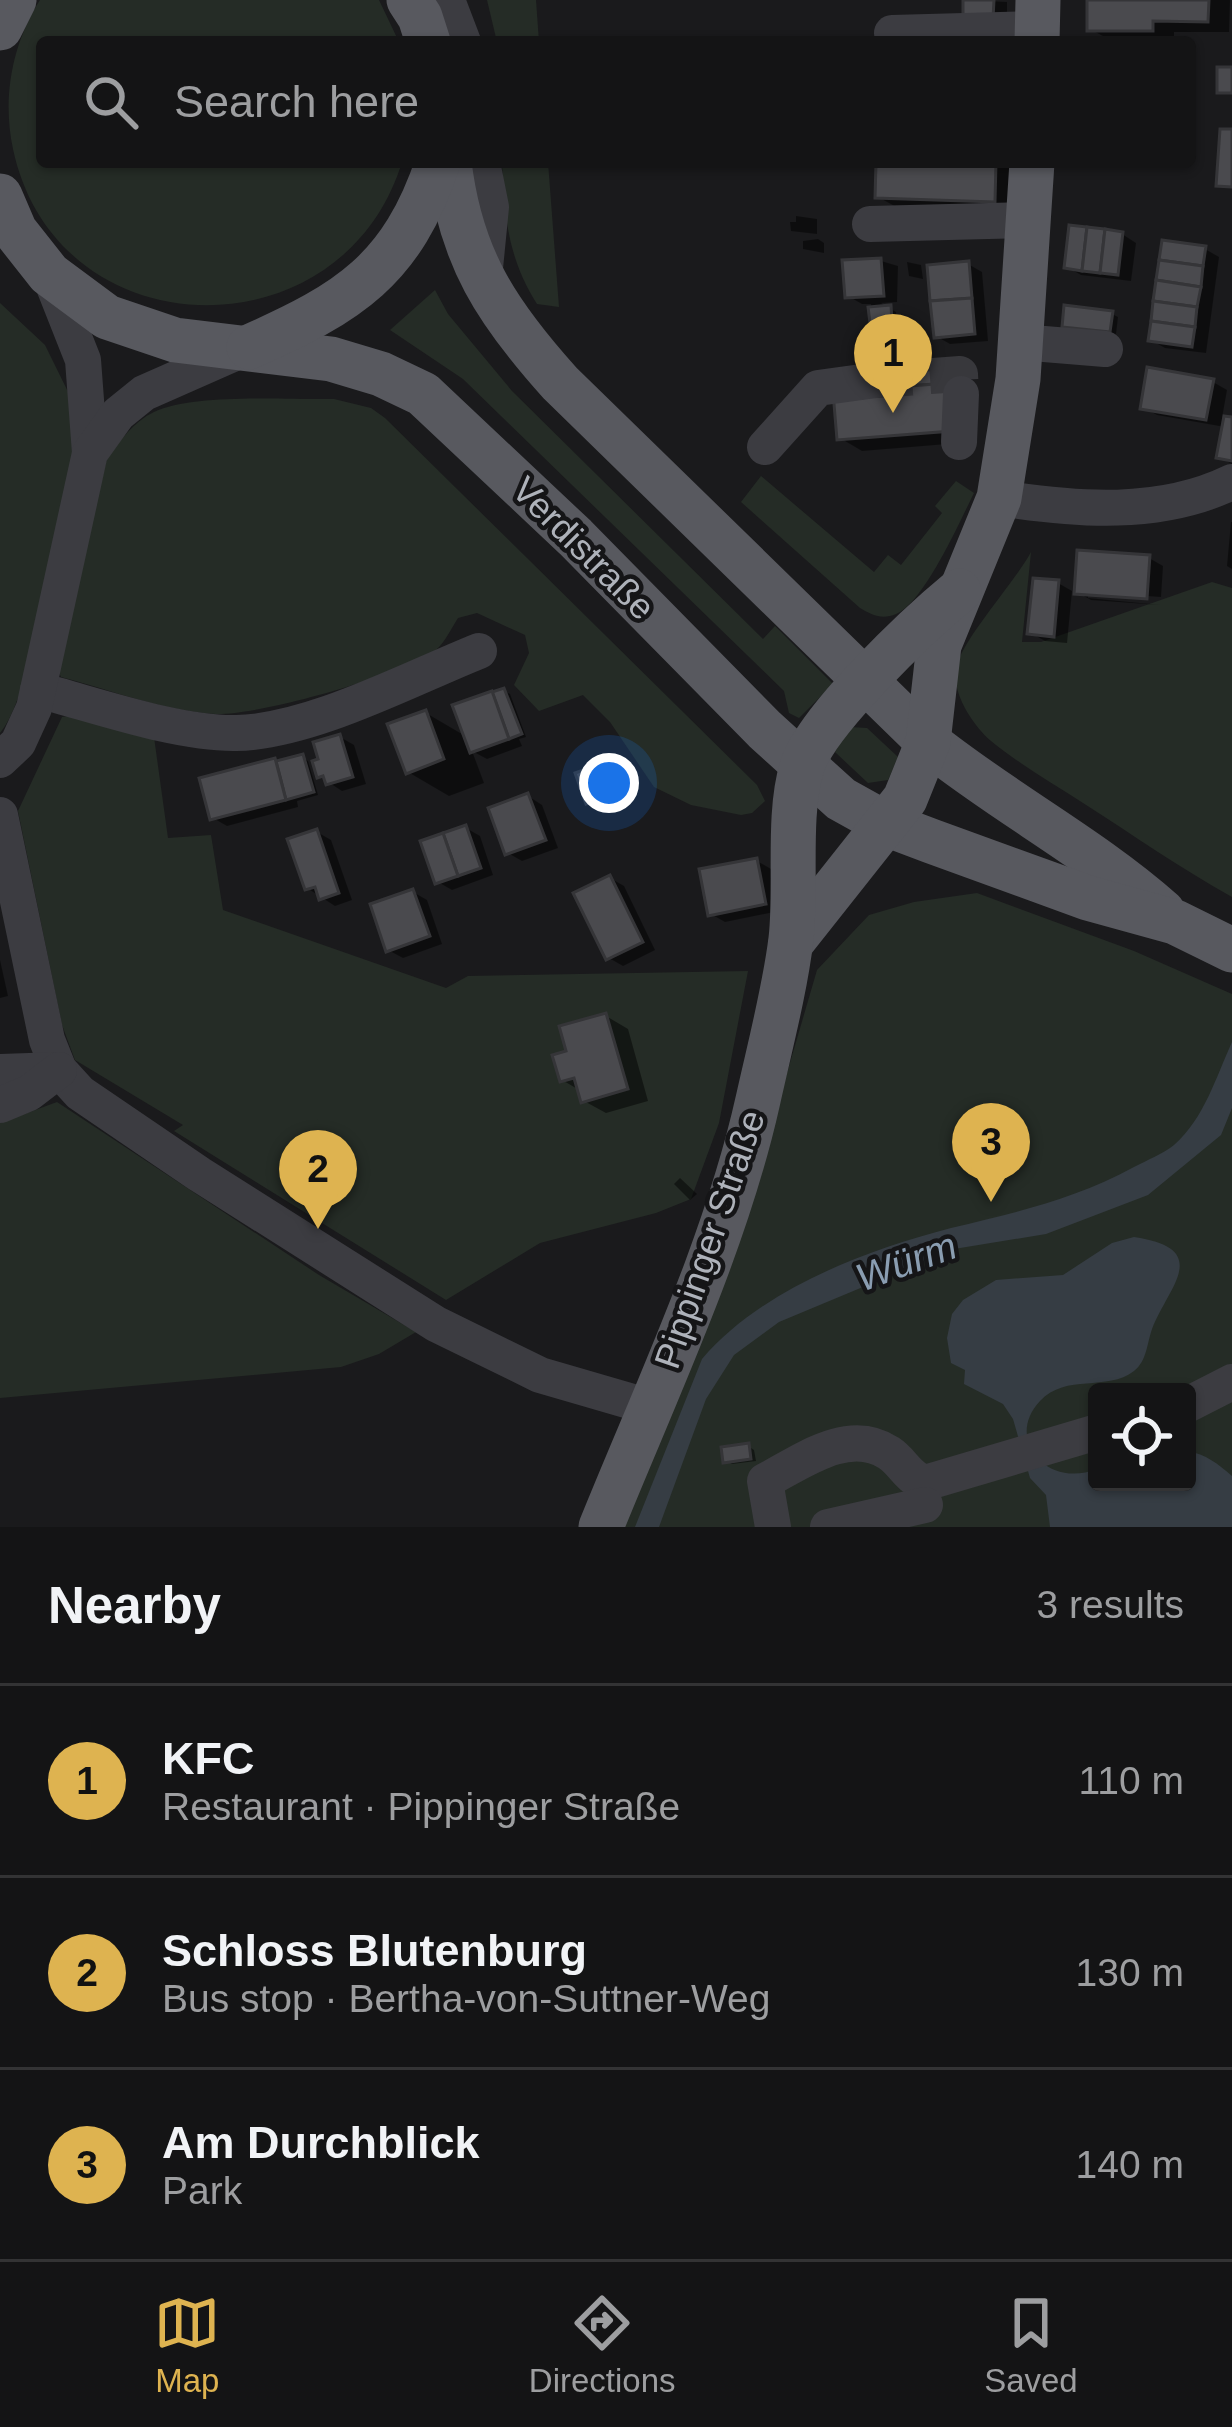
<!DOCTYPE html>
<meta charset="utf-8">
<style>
:root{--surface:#141415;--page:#1d1d1e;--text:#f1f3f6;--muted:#9d9ea0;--line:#333334;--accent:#deb350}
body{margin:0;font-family:Helvetica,sans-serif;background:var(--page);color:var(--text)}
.controls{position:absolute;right:36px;bottom:36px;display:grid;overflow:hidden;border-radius:12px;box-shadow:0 3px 9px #0004}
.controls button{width:108px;height:108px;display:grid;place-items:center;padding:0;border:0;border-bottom:3px solid var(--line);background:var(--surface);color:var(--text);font:60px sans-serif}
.you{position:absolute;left:609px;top:783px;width:42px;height:42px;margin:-30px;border:9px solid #fff;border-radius:50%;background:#1a73e8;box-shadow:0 0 0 18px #1a73e833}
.badge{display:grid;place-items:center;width:78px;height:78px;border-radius:50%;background:var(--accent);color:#111;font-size:39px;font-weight:700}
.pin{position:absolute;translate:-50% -99px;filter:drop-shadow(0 3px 6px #0008)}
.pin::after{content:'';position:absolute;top:63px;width:42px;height:36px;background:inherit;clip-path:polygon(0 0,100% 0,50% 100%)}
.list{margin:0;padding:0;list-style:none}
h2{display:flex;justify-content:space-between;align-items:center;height:156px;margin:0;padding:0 48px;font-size:51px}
h2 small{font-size:39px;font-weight:400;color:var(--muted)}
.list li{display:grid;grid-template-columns:78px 1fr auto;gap:36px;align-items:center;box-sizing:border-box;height:192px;padding:0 48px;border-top:3px solid var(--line)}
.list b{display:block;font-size:45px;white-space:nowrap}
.list p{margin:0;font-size:39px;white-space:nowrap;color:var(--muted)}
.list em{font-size:39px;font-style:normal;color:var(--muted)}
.icon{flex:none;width:66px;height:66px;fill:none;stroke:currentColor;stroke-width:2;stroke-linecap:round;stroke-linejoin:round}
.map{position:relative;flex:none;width:1232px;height:1527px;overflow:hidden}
.search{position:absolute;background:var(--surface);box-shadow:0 3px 9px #0004;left:36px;right:36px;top:36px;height:132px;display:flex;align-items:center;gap:30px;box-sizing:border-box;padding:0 42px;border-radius:12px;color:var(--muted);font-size:45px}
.sheet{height:732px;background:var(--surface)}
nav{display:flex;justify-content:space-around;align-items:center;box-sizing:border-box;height:168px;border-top:3px solid var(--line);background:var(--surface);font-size:33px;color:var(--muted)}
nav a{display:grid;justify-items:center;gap:6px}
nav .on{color:var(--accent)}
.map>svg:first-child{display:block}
.green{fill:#252c26;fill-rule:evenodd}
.water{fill:#363d44}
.shadow{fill:#0007}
.building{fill:#4a4a4e;stroke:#353538;stroke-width:3}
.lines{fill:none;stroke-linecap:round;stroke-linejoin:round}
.minor-tunnel{stroke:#38383c;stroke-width:36;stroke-dasharray:36 18;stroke-linecap:butt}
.minor{stroke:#3c3c41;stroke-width:36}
.major{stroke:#58595f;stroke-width:45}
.labels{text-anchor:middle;stroke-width:9;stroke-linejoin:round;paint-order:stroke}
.street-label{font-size:36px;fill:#aeb2ba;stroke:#151517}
.water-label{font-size:39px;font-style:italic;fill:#8a9db1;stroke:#151517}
</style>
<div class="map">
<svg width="1232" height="1527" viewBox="0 0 1232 1527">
<rect width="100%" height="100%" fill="#1a1a1c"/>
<g class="green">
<path d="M40 0H379L399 42H42V162H402C342 358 56 352 13 149 2 98 12 44 40 0Z"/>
<path d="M487 0H536L539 42H497Z"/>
<path d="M502 162H548L559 307 537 304C508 259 504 215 502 162Z"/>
<path d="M435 290 448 314 512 391 763 639 775 626 833 684 799 718 789 713 784 691 463 379 390 330Z"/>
<path d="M0 303 45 345 76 408 78 437C66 495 33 697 0 733Z"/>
<path d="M334 399 371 408 385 418 757 785 765 801 752 813 741 815 691 805 654 787 610 722 583 695 539 711 514 685 529 653 525 635 477 613 458 618C452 627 445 642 437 649 404 675 258 716 215 714 164 711 111 690 61 677L57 668 107 458C121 440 133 422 154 412 195 393 286 400 334 399Z"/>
<path d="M761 476 874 572 888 555 901 565 942 513 935 506 956 481 974 493C960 521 924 603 896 614 882 620 872 615 860 608L741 502Z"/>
<path d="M1031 552 1022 642H1041L1212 582 1232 588V897C1180 868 1133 835 1083 803 1052 783 1019 764 991 741 973 726 951 692 956 668 961 641 1015 582 1031 552Z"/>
<path d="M80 714 154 737 168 838 211 835 223 910 446 988 468 976 748 971 719 1123 691 1199 656 1213 540 1243 446 1300 174 1131 183 1125 75 1060 62 1025 18 811 62 717Z"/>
<path d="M850 727 867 728 898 757 888 780 868 783 835 752Z"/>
<path d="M977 893 1134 951 1232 994V1527H622L734 1255 817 970 869 915 914 902ZM1097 1392H1187V1482H1097Z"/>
<path d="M57 1102 319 1275 416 1332 379 1354 341 1367 0 1398V1123Z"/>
</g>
<g class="water">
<path d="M1232 1042V1108L1221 1135 1148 1195 1046 1234 954 1249 779 1322 734 1355 706 1399 659 1527H635L702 1359C762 1289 864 1251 951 1228 1017 1212 1073 1200 1134 1167 1147 1160 1163 1154 1174 1145 1204 1119 1216 1077 1232 1042Z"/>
<path d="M1134 1237C1214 1249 1168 1287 1152 1329 1147 1343 1147 1361 1134 1371 1107 1392 1066 1373 1040 1401 1004 1439 1047 1489 1097 1469V1482H1187V1451C1206 1454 1218 1464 1232 1476V1527H1050L1046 1495 1030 1478 1013 1419 1003 1404 964 1384 965 1370 951 1363 947 1338 952 1314 963 1300 996 1280 1063 1275 1112 1243Z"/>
</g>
<g class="shadow">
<path d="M966 0 1007 2V25Z"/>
<path d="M1090 0H1230L1229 32H1174V41H1112L1090 29Z"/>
<path d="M1190 101 1196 105V149H1190Z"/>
<path d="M879 162H1008L1017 167 1016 212 900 209 878 197Z"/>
<path d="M796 216 817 219V234L791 231 790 222H796Z"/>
<path d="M1122 234 1136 243 1131 281 1081 275 1067 267Z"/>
<path d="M818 239 824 243V253L803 249V241Z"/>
<path d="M1205 249 1219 257 1206 353 1165 348 1151 340Z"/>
<path d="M881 261 898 266 897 302 881 303 896 312 897 323 879 324 872 321 871 304H862L848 296Z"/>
<path d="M907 262 921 265 923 279 909 276Z"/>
<path d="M968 264 982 272 988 341 950 344 936 336Z"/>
<path d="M1112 314 1118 317 1116 334 1065 325Z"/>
<path d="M966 370 972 373V442L862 451 840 438 879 386Z"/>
<path d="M1213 382 1227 390 1222 418 1232 420V464L1219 457 1225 427 1157 415 1143 407Z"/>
<path d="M1231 522H1232V569L1227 566Z"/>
<path d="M1149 558 1163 566 1161 597 1088 592V598L1160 605 1091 600 1077 592Z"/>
<path d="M1058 583 1072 591 1067 643 1045 641 1031 633Z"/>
<path d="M504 691 510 694 526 737 519 739 522 746 487 759 472 751 484 783 449 796 408 772 426 713 467 737Z"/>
<path d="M340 737 354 745 366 784 342 791 319 776Z"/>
<path d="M302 757 308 761 318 795 297 801 298 807 227 826 213 818 275 761Z"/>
<path d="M606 766 620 774 630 801 602 810 588 802Z"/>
<path d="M528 796 542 805 558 848 522 861 508 853Z"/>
<path d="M466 828 480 836 493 875 452 890 438 882Z"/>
<path d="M317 832 331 840 352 900 335 906 307 888Z"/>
<path d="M757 861 771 869 779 911 725 922 711 914Z"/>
<path d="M610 878 624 886 655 950 623 966 609 958Z"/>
<path d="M413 892 427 900 442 944 403 958 388 950Z"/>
<path d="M0 960 8 996 0 998Z"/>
<path d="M606 1016 628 1029 648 1101 606 1113 584 1101 581 1091 562 1080 570 1053Z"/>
<path d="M680 1178 697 1194 690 1200 674 1184Z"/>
<path d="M748 1446 754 1450 756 1461 732 1464 726 1461Z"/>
</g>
<g class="building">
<path d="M963 0H994L993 19H963Z"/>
<path d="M1087 0H1209L1208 22 1153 21V31H1087Z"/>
<rect x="1217" y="67" width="15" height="26"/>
<path d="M1220 129H1232V187L1216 186Z"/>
<path d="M876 162H996L995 202 875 198Z"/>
<path d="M1069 225 1087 227 1082 271 1064 268Z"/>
<path d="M1087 227 1105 229 1100 273 1082 271Z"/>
<path d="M1105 229 1123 232 1118 275 1100 273Z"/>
<path d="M1162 240 1206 246 1203 266 1159 260Z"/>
<path d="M881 258 884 296 845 298 842 260Z"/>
<path d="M1159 260 1203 266 1201 287 1156 280Z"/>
<path d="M969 261 972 298 930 301 927 265Z"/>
<path d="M1156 280 1201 287 1197 307 1153 301Z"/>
<path d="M972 298 975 334 934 338 930 301Z"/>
<path d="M1153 301 1197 307 1195 327 1151 321Z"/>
<path d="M891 305 892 321 870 323 868 307Z"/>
<path d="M1064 305 1113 311 1110 332 1062 327Z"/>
<path d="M1151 321 1195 327 1192 347 1148 341Z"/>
<path d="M967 367 969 393 948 383 877 388 875 374Z"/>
<path d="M1147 367 1214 379 1206 420 1140 409Z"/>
<path d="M948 383 952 431 837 440 833 392Z"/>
<path d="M1224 416 1232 417V461L1216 458Z"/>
<path d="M1077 550 1150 555 1147 599 1074 594Z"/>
<path d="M1033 578 1059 580 1054 637 1027 634Z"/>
<path d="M504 688 522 734 509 739 492 692Z"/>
<path d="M492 691 509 739 470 753 452 705Z"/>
<path d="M426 710 444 759 406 774 387 724Z"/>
<path d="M340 734 353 777 326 785 323 776 317 778 312 761 318 759 313 742Z"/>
<path d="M303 754 314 792 286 800 276 761Z"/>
<path d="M275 758 286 800 210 820 199 778Z"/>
<path d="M606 762 617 793 586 804 575 773Z"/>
<path d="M528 793 546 840 505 855 488 808Z"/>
<path d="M466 825 481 868 458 876 443 833Z"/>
<path d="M317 829 339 893 319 900 315 887 305 890 287 839Z"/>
<path d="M443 833 458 876 435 884 420 841Z"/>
<path d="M757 858 766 904 708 916 699 869Z"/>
<path d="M610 875 643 942 606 960 573 893Z"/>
<path d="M413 889 430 936 386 952 370 904Z"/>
<path d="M606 1013 628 1089 581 1103 574 1078 560 1082 552 1055 566 1051 559 1026Z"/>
<path d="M749 1443 751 1459 723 1463 721 1447Z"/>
</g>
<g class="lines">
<path class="minor-tunnel" d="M876 380 960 374 961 394"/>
<g class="minor">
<path d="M447 0 463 42"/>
<path d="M892 33 1037 29"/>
<path d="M482 162 491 207 484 278"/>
<path d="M870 224 1028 220"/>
<path d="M49 274 83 360 90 453"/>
<path d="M1020 342 1105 349"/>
<path d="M959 442 961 394"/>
<path d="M765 447 818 388 876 380"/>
<path d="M999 498C1076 510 1160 517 1232 482"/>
<path d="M38 690C96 705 177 734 236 733 310 732 409 679 479 651"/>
<path d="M0 760 18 743 34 708 90 453 118 414 144 393 246 348"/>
<path d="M0 815 47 1040 59 1070 80 1093 199 1174 436 1324 540 1375 650 1407"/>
<path d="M0 1072 59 1070"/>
<path d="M0 1105 29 1093 59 1070"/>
<path d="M1187 1405 1232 1382"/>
<path d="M773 1527 765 1481C801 1462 849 1426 889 1453 903 1462 908 1478 925 1483L1097 1432"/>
<path d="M828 1527 925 1505"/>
</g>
<g class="major">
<path d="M409 0 420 17 428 42"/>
<path d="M0 28 14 0"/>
<path d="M1037 42 1038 0"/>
<path d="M449 162C460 257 497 313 560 383L928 742C1004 803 1091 848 1163 912"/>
<path d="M0 196 15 231 49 274 107 317 175 340 331 359 381 374 423 394 575 537 765 730 841 799 886 824 931 841 1088 898 1175 922 1232 950"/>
<path d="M249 347C349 303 402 270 438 162"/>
<path d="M791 943 905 799 928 742 939 645 999 498 1018 379 1032 162"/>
<path d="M601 1527C656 1391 726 1244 758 1100 769 1050 785 990 791 939 797 888 787 815 802 767 817 720 919 624 959 591"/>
</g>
</g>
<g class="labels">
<g class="street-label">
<text transform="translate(584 548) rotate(45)" y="13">Verdistraße</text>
<text transform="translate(709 1239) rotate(-71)" y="13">Pippinger Straße</text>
</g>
<g class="water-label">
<text transform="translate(906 1261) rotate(-20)" y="14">Würm</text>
</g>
</g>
</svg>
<div class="controls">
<button><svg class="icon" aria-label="locate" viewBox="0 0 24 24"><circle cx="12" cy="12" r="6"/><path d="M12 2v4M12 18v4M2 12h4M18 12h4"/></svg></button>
</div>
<div class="you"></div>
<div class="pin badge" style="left:893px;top:413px">1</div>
<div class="pin badge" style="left:318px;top:1229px">2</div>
<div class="pin badge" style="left:991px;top:1202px">3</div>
<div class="search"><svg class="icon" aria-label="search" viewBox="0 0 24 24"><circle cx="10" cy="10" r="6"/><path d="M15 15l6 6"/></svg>Search here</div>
</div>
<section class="sheet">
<h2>Nearby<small>3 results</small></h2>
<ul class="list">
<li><span class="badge">1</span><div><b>KFC</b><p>Restaurant · Pippinger Straße</p></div><em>110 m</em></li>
<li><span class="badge">2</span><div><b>Schloss Blutenburg</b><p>Bus stop · Bertha-von-Suttner-Weg</p></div><em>130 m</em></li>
<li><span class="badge">3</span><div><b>Am Durchblick</b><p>Park</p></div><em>140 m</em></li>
</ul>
</section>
<nav>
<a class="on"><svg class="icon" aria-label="map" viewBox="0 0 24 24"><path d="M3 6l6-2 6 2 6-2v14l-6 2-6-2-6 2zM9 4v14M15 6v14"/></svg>Map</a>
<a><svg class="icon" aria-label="directions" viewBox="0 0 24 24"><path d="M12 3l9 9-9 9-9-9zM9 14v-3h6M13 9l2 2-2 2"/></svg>Directions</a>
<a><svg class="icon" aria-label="saved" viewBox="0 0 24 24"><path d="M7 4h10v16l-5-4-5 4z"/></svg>Saved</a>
</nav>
